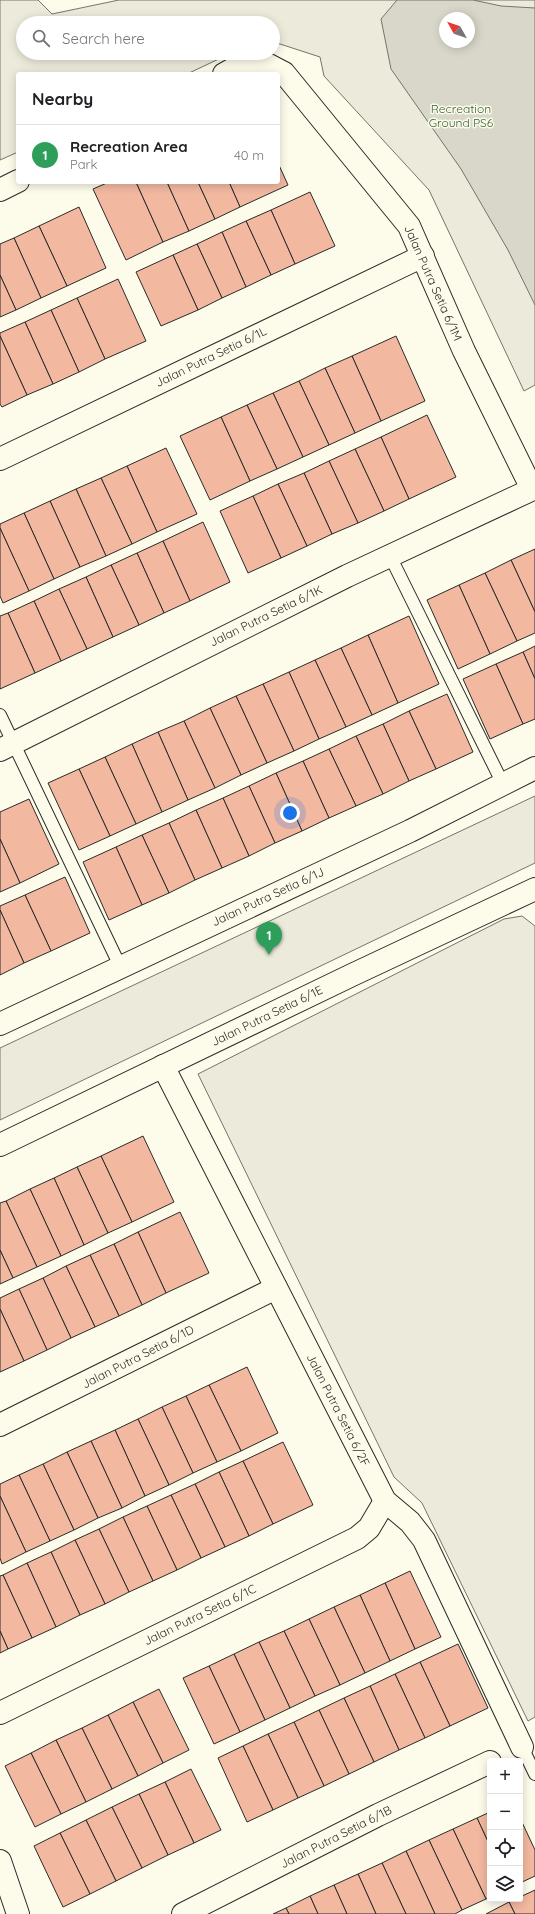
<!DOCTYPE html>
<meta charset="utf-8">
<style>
:root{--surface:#fff;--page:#f6f6f6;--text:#202124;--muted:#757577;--line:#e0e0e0;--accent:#1a73e8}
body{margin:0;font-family:Quicksand,sans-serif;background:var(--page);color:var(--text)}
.controls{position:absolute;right:12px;bottom:12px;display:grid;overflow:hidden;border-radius:4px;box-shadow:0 2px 10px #0003}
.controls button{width:36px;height:36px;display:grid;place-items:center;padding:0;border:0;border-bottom:1px solid var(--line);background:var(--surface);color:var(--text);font:20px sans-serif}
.compass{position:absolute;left:439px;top:12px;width:36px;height:36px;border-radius:50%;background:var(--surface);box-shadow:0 2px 10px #0003;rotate:310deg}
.you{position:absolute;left:290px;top:813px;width:14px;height:14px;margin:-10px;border:3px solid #fff;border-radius:50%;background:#1a73e8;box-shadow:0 0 0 6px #1a73e833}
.badge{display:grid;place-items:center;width:26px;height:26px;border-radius:50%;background:var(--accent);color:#fff;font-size:13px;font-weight:700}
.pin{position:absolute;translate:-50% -33px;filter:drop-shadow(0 1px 2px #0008)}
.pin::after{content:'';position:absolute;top:21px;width:14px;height:12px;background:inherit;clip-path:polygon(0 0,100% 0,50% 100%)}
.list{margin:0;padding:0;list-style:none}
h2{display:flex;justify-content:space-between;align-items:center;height:52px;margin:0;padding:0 16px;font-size:17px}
h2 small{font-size:13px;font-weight:400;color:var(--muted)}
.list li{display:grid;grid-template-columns:26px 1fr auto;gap:12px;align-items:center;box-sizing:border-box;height:60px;padding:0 16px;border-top:1px solid var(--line)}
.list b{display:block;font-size:15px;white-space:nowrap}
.list p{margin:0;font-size:13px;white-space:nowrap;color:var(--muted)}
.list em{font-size:13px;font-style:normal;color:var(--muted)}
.icon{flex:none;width:22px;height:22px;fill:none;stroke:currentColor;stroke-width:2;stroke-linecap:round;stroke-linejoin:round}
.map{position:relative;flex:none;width:535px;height:1914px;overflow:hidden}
.search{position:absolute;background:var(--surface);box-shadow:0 2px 10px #0003;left:16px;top:16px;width:264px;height:44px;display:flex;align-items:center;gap:10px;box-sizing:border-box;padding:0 14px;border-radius:22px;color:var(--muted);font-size:15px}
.panel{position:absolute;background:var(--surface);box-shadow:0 2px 10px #0003;left:16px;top:72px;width:264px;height:112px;border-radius:4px}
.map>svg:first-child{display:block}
.green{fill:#ecebdb;stroke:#74746e;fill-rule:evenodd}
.water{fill:#d8d7c9;stroke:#74746e;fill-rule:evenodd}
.building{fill:#f2b8a0;stroke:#2b2b2b}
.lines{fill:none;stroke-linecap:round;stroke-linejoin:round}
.lane-casing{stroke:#2b2b2b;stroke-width:14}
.street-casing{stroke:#2b2b2b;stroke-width:24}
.lane{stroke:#fdfbea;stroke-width:12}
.street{stroke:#fdfbea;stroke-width:22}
.labels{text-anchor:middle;stroke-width:3;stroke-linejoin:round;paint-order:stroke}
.park-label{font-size:12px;fill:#34623c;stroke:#fdfbea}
.street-label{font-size:12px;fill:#2b2b2b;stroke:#fdfbea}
</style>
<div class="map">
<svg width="535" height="1914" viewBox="0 0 535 1914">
<rect width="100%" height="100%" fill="#fdfbea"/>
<g class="green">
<path d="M0 0H38L52 14 119 0H535V385L524 391 429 190 324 76 320 57 277 43 273 44V23H23V53H240L223 57 187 74H18V152L0 160ZM445 18H469V42H445Z"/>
<path d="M535 796V863L0 1120V1048Z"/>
<path d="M522 916 535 926V1717L528 1721 422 1503 394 1477 198 1074 504 919Z"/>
</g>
<path class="water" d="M397 0H473L501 6 535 8V305L508 250 461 169 391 69 381 19ZM445 18H469V42H445Z"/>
<g class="building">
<path d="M278 163 288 185 240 207 229 182H278Z"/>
<path d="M109 182H136L163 242 126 260 93 189Z"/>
<path d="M136 182H167L189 231 163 242Z"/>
<path d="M167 182H198L215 219 189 231Z"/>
<path d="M198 182H229L240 207 215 219Z"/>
<path d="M310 192 335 246 295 264 271 210Z"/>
<path d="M79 207 106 268 67 286 39 226Z"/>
<path d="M271 210 295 264 271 275 246 221Z"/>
<path d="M246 221 271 275 246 287 222 232Z"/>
<path d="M39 226 67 286 41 298 14 238Z"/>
<path d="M222 232 246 287 222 298 197 244Z"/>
<path d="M14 238 41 298 16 310 0 275V244Z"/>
<path d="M197 244 222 298 198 310 173 255Z"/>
<path d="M173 255 198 310 161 326 136 272Z"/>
<path d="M0 275 16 310 0 317Z"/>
<path d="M118 279 146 341 105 359 77 298Z"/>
<path d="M77 298 105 359 79 372 51 310Z"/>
<path d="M51 310 79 372 53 384 25 322Z"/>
<path d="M25 322 53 384 27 395 0 336V333Z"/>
<path d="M0 336 27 395 2 407 0 404Z"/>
<path d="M396 336 425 401 381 421 352 356Z"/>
<path d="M352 356 381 421 355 433 325 368Z"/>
<path d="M325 368 355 433 329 445 299 381Z"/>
<path d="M299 381 329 445 303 457 273 393Z"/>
<path d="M273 393 303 457 277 469 247 405Z"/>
<path d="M247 405 277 469 250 481 221 417Z"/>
<path d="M427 415 456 477 409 499 381 437Z"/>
<path d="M221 417 250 481 210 500 180 436Z"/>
<path d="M381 437 409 499 384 511 355 449Z"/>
<path d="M166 448 197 514 157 532 127 466Z"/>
<path d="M355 449 384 511 358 523 329 461Z"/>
<path d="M329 461 358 523 332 534 304 473Z"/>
<path d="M127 466 157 532 132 544 101 478Z"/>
<path d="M304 473 332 534 307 546 278 484Z"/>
<path d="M101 478 132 544 106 556 76 489Z"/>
<path d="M278 484 307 546 281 558 253 496Z"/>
<path d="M76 489 106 556 80 567 50 501Z"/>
<path d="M253 496 281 558 248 573 220 511Z"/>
<path d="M50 501 80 567 54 579 24 513Z"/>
<path d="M24 513 54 579 29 591 0 528V524Z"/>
<path d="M203 522 230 582 190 601 163 541Z"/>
<path d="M0 528 29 591 3 603 0 596Z"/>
<path d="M163 541 190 601 164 613 137 553Z"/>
<path d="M535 549V612L511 560Z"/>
<path d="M137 553 164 613 139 625 111 565Z"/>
<path d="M511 560 535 612V633L517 641 485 573Z"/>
<path d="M111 565 139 625 113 637 86 577Z"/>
<path d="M485 573 517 641 490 654 459 585Z"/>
<path d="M86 577 113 637 87 649 59 589Z"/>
<path d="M459 585 490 654 458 669 427 600Z"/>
<path d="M59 589 87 649 61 661 34 601Z"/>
<path d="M34 601 61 661 35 673 8 613Z"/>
<path d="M8 613 35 673 0 689V616Z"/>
<path d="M409 616 439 684 398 703 368 635Z"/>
<path d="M368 635 398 703 372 715 341 648Z"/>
<path d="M535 646V679L523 652Z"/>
<path d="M341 648 372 715 346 727 315 660Z"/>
<path d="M523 652 535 679V719L523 724 496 664Z"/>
<path d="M315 660 346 727 319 739 289 672Z"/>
<path d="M496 664 523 724 490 739 463 679Z"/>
<path d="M289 672 319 739 294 751 263 684Z"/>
<path d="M263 684 294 751 267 763 236 696Z"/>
<path d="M447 694 473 752 436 769 409 711Z"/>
<path d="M236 696 267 763 241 775 210 708Z"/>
<path d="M210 708 241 775 215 788 184 721Z"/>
<path d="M409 711 436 769 409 781 383 724Z"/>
<path d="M184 721 215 788 188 800 158 732Z"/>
<path d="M383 724 409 781 383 794 356 736Z"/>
<path d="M158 732 188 800 162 812 132 744Z"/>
<path d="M356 736 383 794 356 806 329 749Z"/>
<path d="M132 744 162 812 136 824 105 757Z"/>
<path d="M329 749 356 806 329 818 303 761Z"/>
<path d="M105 757 136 824 110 836 79 769Z"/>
<path d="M303 761 329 818 302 831 276 773Z"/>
<path d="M79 769 110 836 79 850 48 783Z"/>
<path d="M276 773 302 831 275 843 249 786Z"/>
<path d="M249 786 275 843 249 856 223 798Z"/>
<path d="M223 798 249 856 222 868 196 810Z"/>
<path d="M29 799 59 864 20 883 0 839V812Z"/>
<path d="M196 810 222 868 195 880 169 823Z"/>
<path d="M169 823 195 880 169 893 142 835Z"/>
<path d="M142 835 169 893 142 905 116 847Z"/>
<path d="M0 839 20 883 0 892Z"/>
<path d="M116 847 142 905 109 920 83 862Z"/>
<path d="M65 877 90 933 51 951 25 895Z"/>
<path d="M25 895 51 951 24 963 0 910V906Z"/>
<path d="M0 910 24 963 0 975Z"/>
<path d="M143 1136 174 1202 132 1222 101 1156Z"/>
<path d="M101 1156 132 1222 108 1233 77 1167Z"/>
<path d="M77 1167 108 1233 84 1245 54 1178Z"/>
<path d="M54 1178 84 1245 61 1256 30 1189Z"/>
<path d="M30 1189 61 1256 37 1267 6 1201Z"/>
<path d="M6 1201 37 1267 13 1278 0 1250V1203Z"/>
<path d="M180 1212 209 1273 166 1293 138 1232Z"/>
<path d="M138 1232 166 1293 142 1305 114 1244Z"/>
<path d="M114 1244 142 1305 119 1316 90 1255Z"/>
<path d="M0 1250 13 1278 0 1284Z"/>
<path d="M90 1255 119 1316 95 1327 66 1266Z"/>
<path d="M66 1266 95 1327 71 1338 43 1278Z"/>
<path d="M43 1278 71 1338 47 1350 19 1289Z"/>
<path d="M19 1289 47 1350 24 1361 0 1309V1298Z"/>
<path d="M0 1309 24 1361 0 1372Z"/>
<path d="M247 1367 278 1433 241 1451 209 1385Z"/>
<path d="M209 1385 241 1451 217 1462 186 1396Z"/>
<path d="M186 1396 217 1462 193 1473 162 1407Z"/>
<path d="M162 1407 193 1473 169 1485 138 1419Z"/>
<path d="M138 1419 169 1485 145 1496 115 1430Z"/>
<path d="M115 1430 145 1496 122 1508 91 1441Z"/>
<path d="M91 1441 122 1508 98 1518 67 1452Z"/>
<path d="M283 1442 313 1505 273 1524 243 1461Z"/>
<path d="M67 1452 98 1518 74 1530 43 1464Z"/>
<path d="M243 1461 273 1524 249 1536 219 1472Z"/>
<path d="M43 1464 74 1530 50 1541 19 1475Z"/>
<path d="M219 1472 249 1536 225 1547 195 1484Z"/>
<path d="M19 1475 50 1541 26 1552 0 1496V1484Z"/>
<path d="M195 1484 225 1547 201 1558 171 1495Z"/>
<path d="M171 1495 201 1558 177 1570 147 1506Z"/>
<path d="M0 1496 26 1552 2 1564 0 1558Z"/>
<path d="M147 1506 177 1570 153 1581 123 1517Z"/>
<path d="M123 1517 153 1581 129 1592 99 1529Z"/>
<path d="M99 1529 129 1592 105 1604 75 1540Z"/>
<path d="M75 1540 105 1604 80 1615 51 1552Z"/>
<path d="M51 1552 80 1615 56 1627 27 1563Z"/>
<path d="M27 1563 56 1627 32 1638 3 1575Z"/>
<path d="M410 1571 441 1637 415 1649 385 1583Z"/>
<path d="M3 1575 32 1638 8 1649 0 1631V1576Z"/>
<path d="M385 1583 415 1649 390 1661 360 1595Z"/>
<path d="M360 1595 390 1661 365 1673 334 1607Z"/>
<path d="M334 1607 365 1673 340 1685 309 1619Z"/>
<path d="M309 1619 340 1685 315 1696 284 1631Z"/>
<path d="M0 1631 8 1649 0 1653Z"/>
<path d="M284 1631 315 1696 290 1708 259 1642Z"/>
<path d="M259 1642 290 1708 265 1720 234 1654Z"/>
<path d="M458 1644 488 1708 450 1726 420 1662Z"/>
<path d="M234 1654 265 1720 240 1732 209 1666Z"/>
<path d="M420 1662 450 1726 425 1738 395 1674Z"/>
<path d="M209 1666 240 1732 214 1744 183 1678Z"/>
<path d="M395 1674 425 1738 399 1750 370 1686Z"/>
<path d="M370 1686 399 1750 374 1762 344 1698Z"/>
<path d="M159 1689 189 1750 163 1763 133 1702Z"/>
<path d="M344 1698 374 1762 349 1774 319 1710Z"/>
<path d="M133 1702 163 1763 138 1776 108 1715Z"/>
<path d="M319 1710 349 1774 324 1786 294 1722Z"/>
<path d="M108 1715 138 1776 112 1789 82 1728Z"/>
<path d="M294 1722 324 1786 298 1798 268 1734Z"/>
<path d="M82 1728 112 1789 86 1802 56 1740Z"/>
<path d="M268 1734 298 1798 273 1810 243 1746Z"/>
<path d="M56 1740 86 1802 61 1814 31 1753Z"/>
<path d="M243 1746 273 1810 247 1822 218 1758Z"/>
<path d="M31 1753 61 1814 35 1827 5 1766Z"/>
<path d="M191 1769 221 1830 194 1843 165 1782Z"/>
<path d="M165 1782 194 1843 168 1855 139 1794Z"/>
<path d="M139 1794 168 1855 142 1868 112 1807Z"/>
<path d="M112 1807 142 1868 116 1881 86 1820Z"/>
<path d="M490 1812V1846L477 1818Z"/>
<path d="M477 1818 490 1846V1897L486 1899 453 1829Z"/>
<path d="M520 1818 535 1850V1876L520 1883Z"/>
<path d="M86 1820 116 1881 90 1894 60 1833Z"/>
<path d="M453 1829 486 1899 462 1910 429 1840Z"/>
<path d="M60 1833 90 1894 63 1907 34 1846Z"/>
<path d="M429 1840 462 1910 455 1914H435L406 1851Z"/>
<path d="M406 1851 435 1914H406L382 1863Z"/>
<path d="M382 1863 406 1914H376L358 1874Z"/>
<path d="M358 1874 376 1914H347L334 1885Z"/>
<path d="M334 1885 347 1914H318L310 1896Z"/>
<path d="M535 1890V1914H515L509 1902 520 1899V1897Z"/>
<path d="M310 1896 318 1914H289L286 1908Z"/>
<path d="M509 1902 515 1914H486Z"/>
<path d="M286 1908 289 1914H273Z"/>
</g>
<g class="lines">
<defs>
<g id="lane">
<path d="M390 556 503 784"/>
<path d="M0 715 120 966"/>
<path d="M522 1747 535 1774"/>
</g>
<g id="street">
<path d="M224 74 240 65 261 61 284 73 409 226 464 351 532 489"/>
<path d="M0 190 18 181"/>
<path d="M0 459 423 256"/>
<path d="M0 750 347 576 535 488"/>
<path d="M0 1024 410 831 535 768"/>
<path d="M163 1066 385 1501 410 1522 424 1540 522 1747"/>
<path d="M0 1145 352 975 535 889"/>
<path d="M0 1425 276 1288"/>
<path d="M0 1713 357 1538 369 1528 385 1501"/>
<path d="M0 1861 18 1914"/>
<path d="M183 1914 378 1815 490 1762"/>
</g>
</defs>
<use href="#lane" class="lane-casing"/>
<use href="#street" class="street-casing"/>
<use href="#lane" class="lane"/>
<use href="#street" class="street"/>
</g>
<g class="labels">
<g class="park-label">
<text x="461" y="113">Recreation<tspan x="461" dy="14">Ground PS6</tspan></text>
</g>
<g class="street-label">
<text transform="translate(433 283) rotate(66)" y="4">Jalan Putra Setia 6/1M</text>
<text transform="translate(211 357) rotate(-26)" y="4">Jalan Putra Setia 6/1L</text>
<text transform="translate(266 616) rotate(-26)" y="4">Jalan Putra Setia 6/1K</text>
<text transform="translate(268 897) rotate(-25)" y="4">Jalan Putra Setia 6/1J</text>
<text transform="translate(267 1016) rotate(-26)" y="4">Jalan Putra Setia 6/1E</text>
<text transform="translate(138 1357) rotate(-27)" y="4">Jalan Putra Setia 6/1D</text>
<text transform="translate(338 1410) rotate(63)" y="4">Jalan Putra Setia 6/2F</text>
<text transform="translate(200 1615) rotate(-26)" y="4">Jalan Putra Setia 6/1C</text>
<text transform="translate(336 1837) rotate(-27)" y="4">Jalan Putra Setia 6/1B</text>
</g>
</g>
</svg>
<div class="controls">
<button>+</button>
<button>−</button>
<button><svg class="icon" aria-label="locate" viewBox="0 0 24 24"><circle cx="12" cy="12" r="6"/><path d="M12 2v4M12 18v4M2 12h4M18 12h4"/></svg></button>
<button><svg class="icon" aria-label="layers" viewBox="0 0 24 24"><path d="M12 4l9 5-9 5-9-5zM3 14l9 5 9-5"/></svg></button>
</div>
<svg class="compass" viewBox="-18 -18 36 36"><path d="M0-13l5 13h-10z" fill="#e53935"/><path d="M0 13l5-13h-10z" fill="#757577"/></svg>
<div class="you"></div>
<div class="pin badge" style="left:269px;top:955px;background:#2e9e5b">1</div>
<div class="search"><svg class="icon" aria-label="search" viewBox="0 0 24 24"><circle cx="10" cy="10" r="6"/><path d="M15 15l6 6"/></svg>Search here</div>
<section class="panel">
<h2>Nearby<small></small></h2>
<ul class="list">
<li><span class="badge" style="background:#2e9e5b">1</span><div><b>Recreation Area</b><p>Park</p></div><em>40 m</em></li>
</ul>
</section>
</div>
